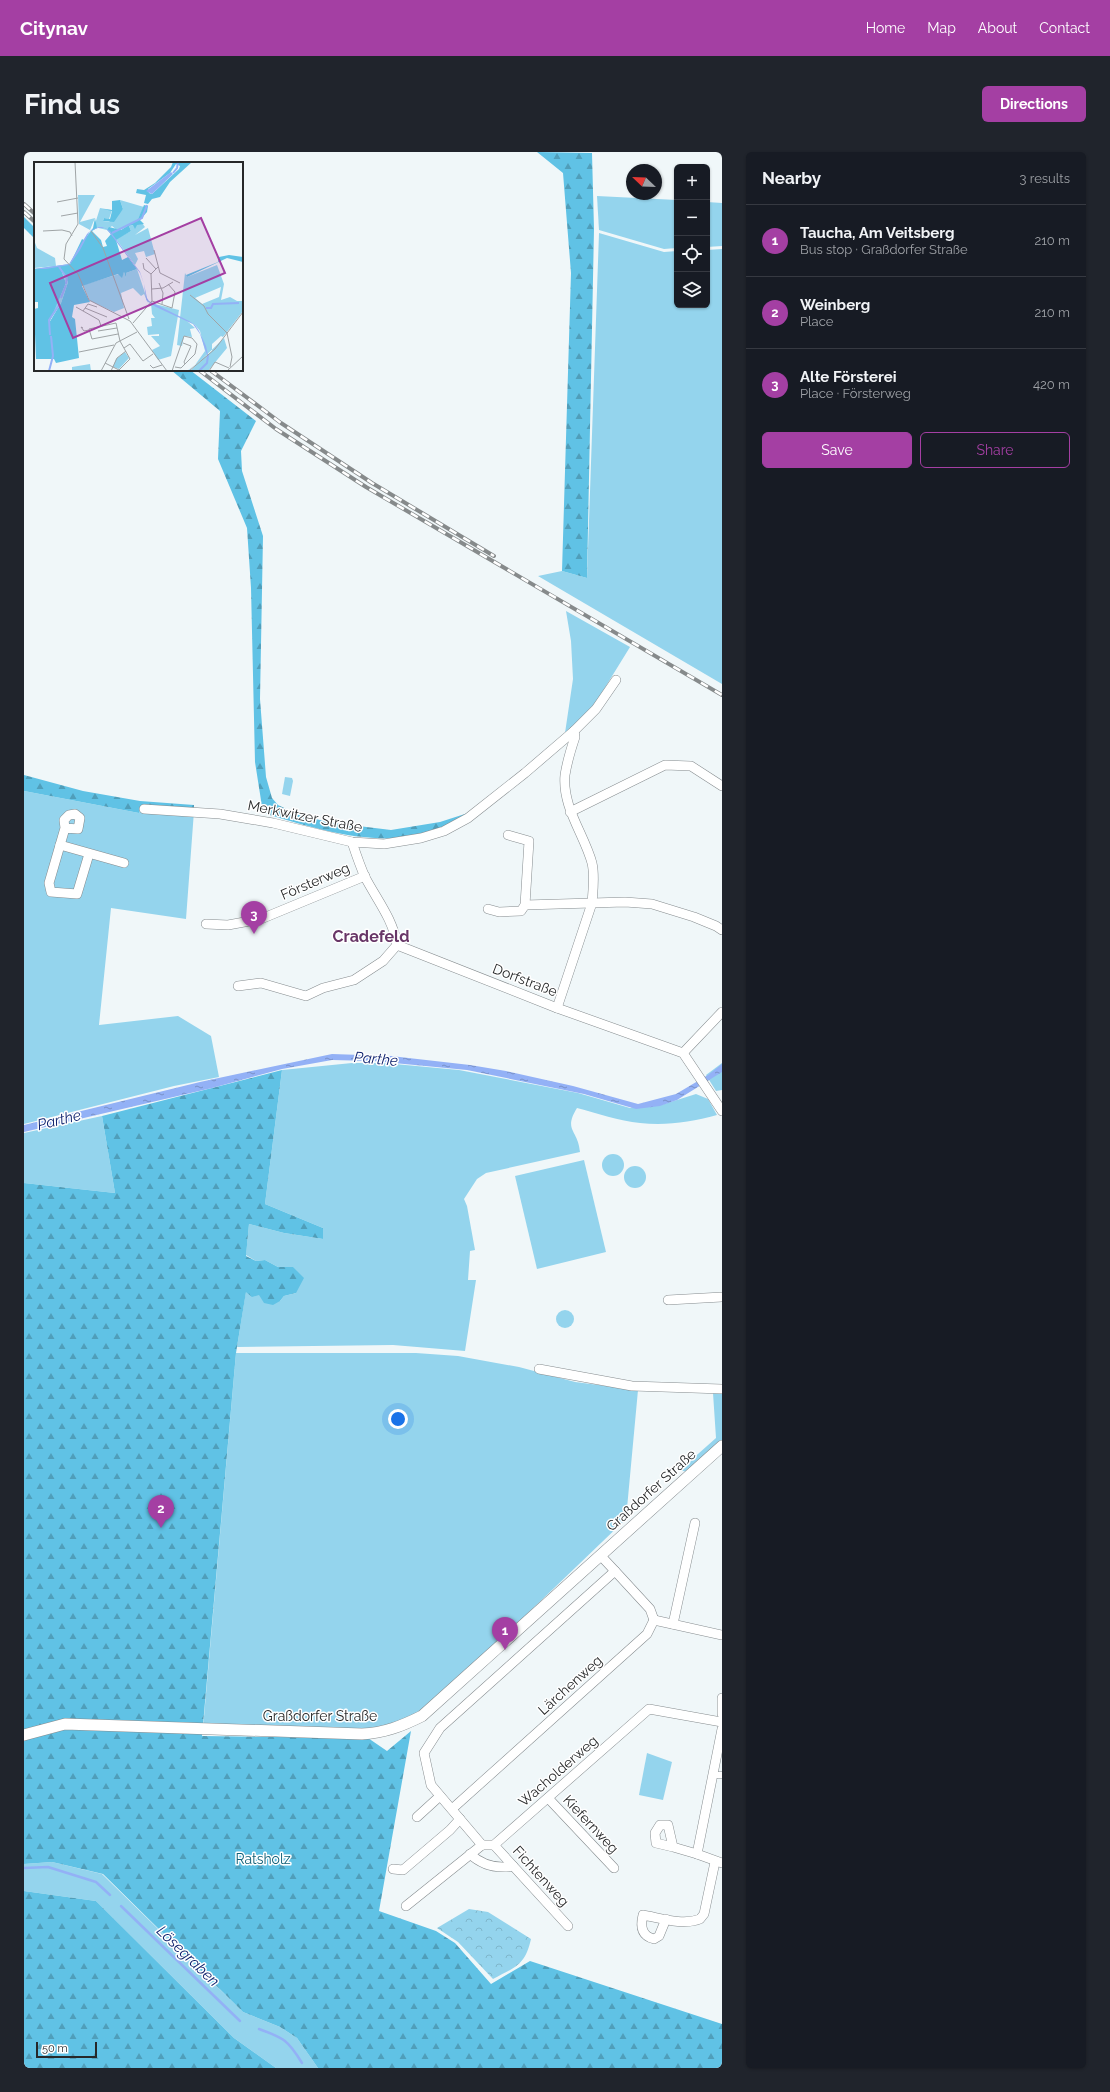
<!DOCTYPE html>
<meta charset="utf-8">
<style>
:root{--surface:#171b24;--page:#20242c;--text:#f1f3f6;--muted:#9ea1a6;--line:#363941;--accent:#a43fa3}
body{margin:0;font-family:Raleway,sans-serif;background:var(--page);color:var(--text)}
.controls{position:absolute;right:12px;top:12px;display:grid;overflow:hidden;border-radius:6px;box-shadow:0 1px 3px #0004}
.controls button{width:36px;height:36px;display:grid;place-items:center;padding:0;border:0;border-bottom:1px solid var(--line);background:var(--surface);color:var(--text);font:20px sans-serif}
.compass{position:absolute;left:602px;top:12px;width:36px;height:36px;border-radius:50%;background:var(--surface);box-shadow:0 1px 3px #0004;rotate:293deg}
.scale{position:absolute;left:12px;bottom:10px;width:61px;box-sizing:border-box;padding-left:4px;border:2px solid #262829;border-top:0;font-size:11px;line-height:14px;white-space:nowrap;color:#262829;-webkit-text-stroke:3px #fff;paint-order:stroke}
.you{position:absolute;left:374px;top:1267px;width:14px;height:14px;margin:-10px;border:3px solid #fff;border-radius:50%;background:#1a73e8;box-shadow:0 0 0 6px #1a73e833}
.badge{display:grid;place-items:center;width:26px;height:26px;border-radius:50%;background:var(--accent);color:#fff;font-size:13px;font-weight:700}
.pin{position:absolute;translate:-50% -33px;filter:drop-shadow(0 1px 2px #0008)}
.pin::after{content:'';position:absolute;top:21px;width:14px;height:12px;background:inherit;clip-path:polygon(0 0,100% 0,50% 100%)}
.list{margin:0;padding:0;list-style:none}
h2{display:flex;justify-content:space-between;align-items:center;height:52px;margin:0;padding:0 16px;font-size:17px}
h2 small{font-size:13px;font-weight:400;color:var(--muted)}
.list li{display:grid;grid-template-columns:26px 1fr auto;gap:12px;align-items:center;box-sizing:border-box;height:72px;padding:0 16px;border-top:1px solid var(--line)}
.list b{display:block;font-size:15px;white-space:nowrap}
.list p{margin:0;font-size:13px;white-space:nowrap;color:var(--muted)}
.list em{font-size:13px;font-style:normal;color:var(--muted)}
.actions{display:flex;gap:8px;padding:12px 16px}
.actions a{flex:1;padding:9px 0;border:1px solid var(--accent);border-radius:6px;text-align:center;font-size:14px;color:var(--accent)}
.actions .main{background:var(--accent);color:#fff}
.icon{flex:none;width:22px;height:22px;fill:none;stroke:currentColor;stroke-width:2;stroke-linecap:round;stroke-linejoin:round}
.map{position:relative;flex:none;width:698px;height:1916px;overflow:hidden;border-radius:6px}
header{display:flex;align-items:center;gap:24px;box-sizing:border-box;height:56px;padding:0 20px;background:var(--accent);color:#fff}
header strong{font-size:19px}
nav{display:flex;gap:22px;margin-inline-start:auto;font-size:14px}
.intro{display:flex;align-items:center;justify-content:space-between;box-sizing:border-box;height:96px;padding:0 24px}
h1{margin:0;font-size:28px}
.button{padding:10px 18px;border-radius:6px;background:var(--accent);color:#fff;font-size:14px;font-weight:700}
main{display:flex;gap:24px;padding:0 24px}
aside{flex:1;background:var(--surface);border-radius:6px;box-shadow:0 1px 3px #0004}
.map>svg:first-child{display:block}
.green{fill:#94d4ed}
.forest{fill:url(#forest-firs)}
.park{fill:url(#park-crowns)}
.water{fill:url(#water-ripples)}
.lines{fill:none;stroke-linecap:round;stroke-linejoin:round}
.stream{stroke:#93b1f6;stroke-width:2.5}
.pedestrian-casing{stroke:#868c8f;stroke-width:7}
.minor-casing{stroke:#868c8f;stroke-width:10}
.tertiary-casing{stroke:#868c8f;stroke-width:12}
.pedestrian{stroke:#fff;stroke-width:6}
.minor{stroke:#fff;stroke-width:9}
.tertiary{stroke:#fff;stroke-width:11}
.rail-casing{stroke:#868a8b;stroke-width:4}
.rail{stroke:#fff;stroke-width:2.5;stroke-dasharray:8;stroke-linecap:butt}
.labels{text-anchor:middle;stroke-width:3;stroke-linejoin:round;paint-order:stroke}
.street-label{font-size:14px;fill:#262829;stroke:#fff}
.park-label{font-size:14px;fill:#106078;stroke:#fff}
.water-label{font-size:15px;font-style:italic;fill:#0a1e6b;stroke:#fff}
.quarter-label{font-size:16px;font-weight:bold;fill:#683667;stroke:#fff}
.inset-river{fill:none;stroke:#93b1f6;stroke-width:2}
.inset-road{fill:none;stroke:#9fa4a6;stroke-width:1}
.view{fill:#a43fa3;fill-opacity:0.15;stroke:#a43fa3;stroke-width:2}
.inset-edge{fill:none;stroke:#262829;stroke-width:2}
</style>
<header>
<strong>Citynav</strong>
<nav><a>Home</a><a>Map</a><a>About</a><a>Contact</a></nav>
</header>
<div class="intro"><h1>Find us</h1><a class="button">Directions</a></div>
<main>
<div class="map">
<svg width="698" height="1916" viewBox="0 0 698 1916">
<defs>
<pattern id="forest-firs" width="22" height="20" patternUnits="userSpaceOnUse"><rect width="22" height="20" fill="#60c2e5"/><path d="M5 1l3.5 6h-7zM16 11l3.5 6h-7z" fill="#4f9eba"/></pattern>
<pattern id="park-crowns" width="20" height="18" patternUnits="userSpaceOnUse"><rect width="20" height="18" fill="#94d4ed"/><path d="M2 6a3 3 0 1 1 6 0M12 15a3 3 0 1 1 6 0" fill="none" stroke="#7fb6cb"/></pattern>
<pattern id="water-ripples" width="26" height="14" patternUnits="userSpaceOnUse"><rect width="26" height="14" fill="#93b1f6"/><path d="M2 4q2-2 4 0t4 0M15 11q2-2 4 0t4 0" fill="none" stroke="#7890c7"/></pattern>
</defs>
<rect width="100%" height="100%" fill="#f0f7f9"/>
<g class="green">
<path d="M573 44 653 48V96L640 97 575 78Z"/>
<path d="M683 50 698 51V94L683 95Z"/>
<path d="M575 81 640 100 653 99V153H683V98L698 97V532L514 424 538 419 563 426Z"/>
<path d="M542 459 606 495 569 555 541 581 549 527 547 489Z"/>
<path d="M261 625 268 626 269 629 266 644 258 642Z"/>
<path d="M0 639 115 661 116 655 170 659 162 767 87 756 75 873 154 864 187 884 195 925 150 934 0 972Z"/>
<path d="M328 911H360L435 918 554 941 606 956 637 953 672 942 684 947 693 963C667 970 642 974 616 971 595 969 573 961 553 956 539 979 554 977 556 1000L462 1021 453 1027 440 1047 443 1054 451 1098 446 1099 444 1128H452L441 1199 369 1193 213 1195 222 1139 256 1149 260 1144 272 1141 269 1115H254L241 1108 232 1109 222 1103 225 1072 260 1081 299 1087V1076L241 1052 258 918Z"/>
<path d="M698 911V938L692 939 682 923Z"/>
<path d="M78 964 91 1041 0 1031V981Z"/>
<circle cx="589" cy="1013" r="11"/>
<path d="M560 1008 582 1100 513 1117 491 1024Z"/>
<circle cx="611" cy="1025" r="11"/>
<circle cx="541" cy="1167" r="9"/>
<path d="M212 1201H392L434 1204 495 1215 551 1230 614 1238 602 1367 455 1508 405 1553 378 1569 342 1578 179 1576Z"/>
<path d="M689 1241H698V1288L663 1320 656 1318 692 1286Z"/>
<path d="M623 1601 648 1610 639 1648 615 1643Z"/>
<path d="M28 1710 78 1722 219 1860 256 1875 273 1886 294 1916H252L210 1886 72 1749 0 1739V1712Z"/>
</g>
<g class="forest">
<path d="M513 0 568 1 570 77 563 426 538 419 547 121 539 21Z"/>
<path d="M0 65 11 76V87L0 76Z"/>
<path d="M147 218H166L232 269 217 299 218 319 239 384 236 547 242 625 248 646 254 653 277 664 310 671 367 678 416 670 447 660C435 667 420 678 407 681 350 696 293 677 239 661L231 610 227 436 223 376 194 307 196 259Z"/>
<path d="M0 623 59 639 116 649 170 653V659L116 655 115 661 0 639Z"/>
<path d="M258 918 241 1052 299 1076V1087L260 1081 225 1072 222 1104 232 1109 241 1108 254 1115H269L280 1126 272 1141 260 1144 256 1149 249 1153 240 1151 235 1143 228 1145 222 1140 212 1201 178 1584 344 1586 363 1599 387 1579 355 1759 412 1779 431 1791 467 1832 506 1809 698 1872V1916H294L273 1886 256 1875 219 1860 79 1722 28 1710 0 1712V1031L91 1041 78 964Z"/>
<path d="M0 1739 72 1749 210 1886 252 1916H0Z"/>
</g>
<path class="park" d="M445 1757 464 1760 507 1787C501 1814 491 1815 469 1827L434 1790 413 1776Z"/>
<path class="water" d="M308 902 367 904 446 913 482 919 549 934 614 952 652 942 684 923 698 912V920L653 948 636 954 612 957 560 942 443 918 349 909 308 908 258 917 188 936 0 980V973L176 930Z"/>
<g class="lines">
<g class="stream">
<path d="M0 1716 24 1715 72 1730 86 1743"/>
<path d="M97 1754 216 1869"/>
<path d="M235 1877C260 1886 264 1888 278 1911"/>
</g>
<defs>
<path id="pedestrian" d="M689 1623H698"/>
<g id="minor">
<path d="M120 657 196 662 249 671 328 690 360 692 397 686 420 679 444 666 501 621 550 579 572 557 592 528"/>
<path d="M546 660 641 613 667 614 698 634"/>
<path d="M41 676 54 677 56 666 51 662 45 663 40 668 41 676 25 731 27 740 53 742 65 702"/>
<path d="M328 690C332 702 336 714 341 725 353 748 369 767 373 793"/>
<path d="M36 693 100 711"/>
<path d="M501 753 601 750 628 752 670 765 692 774 698 778"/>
<path d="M464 757 475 760 497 759 501 753 505 689 484 683"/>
<path d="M182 772 204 773 237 767 341 724"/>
<path d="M373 793 533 856 659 901 698 959"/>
<path d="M214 834 237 831 282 844 299 836 330 828 359 809 373 793"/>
<path d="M533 856 568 751C569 738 571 724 568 711 560 682 538 655 541 623 543 610 547 597 551 585L550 579"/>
<path d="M659 901 698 860"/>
<path d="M644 1148 698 1145"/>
<path d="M515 1217 608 1234 698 1237"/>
<path d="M591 1419 626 1457 630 1468"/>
<path d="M630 1468 698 1483"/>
<path d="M649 1472 671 1371"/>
<path d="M698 1546V1562"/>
<path d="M698 1577 673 1702 698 1711"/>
<path d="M524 1646 590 1716"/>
<path d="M428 1657 623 1482 630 1468"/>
<path d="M393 1665 416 1644"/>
<path d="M458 1693 407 1633 400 1601 416 1576 591 1419 577 1404"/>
<path d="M458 1693H470L625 1557 698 1570"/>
<path d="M470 1693 544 1774"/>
<path d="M649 1695 632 1691 631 1681 636 1673H644L649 1695 673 1702"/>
<path d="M446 1702C458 1713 473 1717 489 1714"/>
<path d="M369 1717 379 1718 426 1678 436 1667"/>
<path d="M382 1754 458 1693"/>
<path d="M642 1767 635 1784 630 1787C618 1784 616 1775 619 1763 636 1766 659 1774 676 1767L680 1762 691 1710"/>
</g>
<path id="tertiary" d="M0 1583 41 1572 338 1582C360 1581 378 1574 398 1564L698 1294"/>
</defs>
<use href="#pedestrian" class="pedestrian-casing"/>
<use href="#minor" class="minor-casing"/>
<use href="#tertiary" class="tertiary-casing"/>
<use href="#pedestrian" class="pedestrian"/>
<use href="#minor" class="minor"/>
<use href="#tertiary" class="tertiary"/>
<defs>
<g id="rail">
<path d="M0 52 11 62"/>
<path d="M0 60 11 70"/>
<path d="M175 218 252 277 342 335 698 543"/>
<path d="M186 218 257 271 348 331 470 404"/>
</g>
</defs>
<use href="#rail" class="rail-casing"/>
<use href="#rail" class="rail"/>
</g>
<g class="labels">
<g class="street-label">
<text transform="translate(281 664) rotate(11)" y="5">Merkwitzer Straße</text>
<text transform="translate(291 729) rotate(-23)" y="5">Försterweg</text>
<text transform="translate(501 828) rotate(21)" y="5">Dorfstraße</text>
<text transform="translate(627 1338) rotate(-42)" y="5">Graßdorfer Straße</text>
<text transform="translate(546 1533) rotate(-42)" y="5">Lärchenweg</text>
<text x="296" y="1569">Graßdorfer Straße</text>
<text transform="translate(534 1619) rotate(-41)" y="5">Wacholderweg</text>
<text transform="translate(567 1672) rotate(47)" y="5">Kiefernweg</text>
<text transform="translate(517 1724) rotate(48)" y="5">Fichtenweg</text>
</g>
<g class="park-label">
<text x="239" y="1712">Ratsholz</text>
</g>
<g class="water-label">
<text transform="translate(352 907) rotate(5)" y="5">Parthe</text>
<text transform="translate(35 968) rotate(-14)" y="5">Parthe</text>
<text transform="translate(164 1804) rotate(44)" y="5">Lösegraben</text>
</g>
<g class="quarter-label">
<text x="347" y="790">Cradefeld</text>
</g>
</g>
<g transform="translate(10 10)">
<rect width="209" height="209" fill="#f0f7f9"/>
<path d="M44 33H61L46 60 61 56 56 68 45 62ZM86 38 110 45 104 57 84 69 78 64 73 68 60 65 66 46 78 48 75 57 70 56 69 59 75 60 89 47ZM108 61 111 65 101 73 114 66 121 92 112 95 110 89 101 91 104 97 101 103 82 77 97 69 95 64ZM0 78 3 86 21 96 22 104 0 106ZM183 103 190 122 187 138 196 135 203 139H209V149L189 175 187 174 178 182V189L154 209H153L161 203 171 189 166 169 161 163 153 159 161 166 156 167 158 175 150 174 148 184 143 183 151 111 153 115ZM187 125 185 135 168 142 161 136ZM26 105 34 120 27 141 14 161 32 121ZM103 107 115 143 110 132 107 134 99 126 87 131 90 146 80 150 56 139 49 123 85 112 88 114 90 110 92 116V111ZM117 141 145 148 137 194 124 198 118 188 126 184 117 174H125V172L114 173 113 165 118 164 117 156H121L118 152ZM190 176 193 186 174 209H156ZM91 190 95 196 85 207 79 205 82 197ZM56 202 57 209H38V205Z" fill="#94d4ed" fill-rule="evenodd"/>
<path d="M139 0H158L136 20 126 35 118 37 114 42 110 41 112 33 102 31 103 27 110 28 121 21 137 5ZM142 2 146 4 145 7 118 32 115 31 114 27 136 11ZM86 38 89 47 80 60 69 59 70 56 76 57 78 49 69 47 78 48V39ZM110 43 114 44 113 50 106 58 110 62 103 63 101 67 99 63 95 64 97 69 82 78 88 98 94 95 103 107 92 111V116L90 110 88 116 84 112 48 124 56 140 40 143 38 155 41 157 45 196 22 201 20 197H2L0 147 4 146V140H0V107L36 102 48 77 50 78 59 66 61 56 63 66 58 69 67 78 69 85 73 84 71 79 77 72 73 68 75 65 87 68 104 57ZM26 105 34 120 27 141 15 161 32 121ZM195 93 209 95V100L193 96 153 115 152 113 184 100 185 95Z" fill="#60c2e5" fill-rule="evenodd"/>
<path d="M137 10 139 12 118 32 112 29ZM65 65H68L73 67 76 69 106 110 110 122 113 136 115 139 155 159 161 163 165 169 172 184 174 193V196L166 172 159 162 122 145 113 139 112 137 110 122 106 111 72 66H64L56 69 46 88 37 101 35 103 12 107H0L35 102 53 72 57 68Z" fill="#93b1f6"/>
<path class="inset-river" d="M139 11 143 6 144 0M78 71 108 56 113 43M25 105 33 116 32 122M27 136 32 123M172 146H177L179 142 205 141M16 173 15 158 25 143M15 209 19 194 17 174M165 209 173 201 174 193"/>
<path class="inset-road" d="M41 0 44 62 32 82 30 97 44 112 55 138 96 159 133 209M23 40 44 36M27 54 44 51M9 69 28 68 36 70 38 74M57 69 69 86 95 157M120 88 126 111 146 121M112 96 122 107M109 101 110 107 117 112M125 121 129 131 128 142M118 127 129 126 139 120M156 133 170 144 174 152 193 171 198 195 196 205M118 139 138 146 141 130 134 122M42 145 65 158 67 164M51 146 73 155M49 149 54 142 63 145M99 161 118 139 117 112 124 105M49 166 47 165 50 169 55 168M64 169 83 166M149 181 157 184 150 200 151 202M90 186 96 182 109 199 119 192M45 190 80 183M71 201 85 208M116 203 119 206 128 203M67 209 82 181 103 170M77 209 83 196 92 189M84 209 96 197 86 179 82 161 55 167 58 177 84 172M138 209 150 174 158 176 163 182 161 192 147 206 141 205M155 209 181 187 209 150M175 209 181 200 195 206M193 209 209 194"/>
<path class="view" d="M167 56 191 111 39 176 16 121Z"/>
<rect width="209" height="209" class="inset-edge"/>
</g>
</svg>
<div class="controls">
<button>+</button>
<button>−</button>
<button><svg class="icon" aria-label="locate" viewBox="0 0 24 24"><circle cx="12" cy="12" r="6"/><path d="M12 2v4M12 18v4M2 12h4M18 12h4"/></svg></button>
<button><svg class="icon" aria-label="layers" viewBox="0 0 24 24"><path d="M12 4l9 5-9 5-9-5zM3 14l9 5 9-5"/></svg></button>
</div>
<svg class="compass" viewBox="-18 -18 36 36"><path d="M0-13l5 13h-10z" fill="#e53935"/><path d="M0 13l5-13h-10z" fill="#9ea1a6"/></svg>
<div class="scale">50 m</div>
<div class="you"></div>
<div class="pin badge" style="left:481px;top:1498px">1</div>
<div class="pin badge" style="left:137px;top:1376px">2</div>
<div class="pin badge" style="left:230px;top:782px">3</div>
</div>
<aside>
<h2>Nearby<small>3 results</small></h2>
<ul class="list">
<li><span class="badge">1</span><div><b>Taucha, Am Veitsberg</b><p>Bus stop · Graßdorfer Straße</p></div><em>210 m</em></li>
<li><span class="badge">2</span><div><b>Weinberg</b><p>Place</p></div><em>210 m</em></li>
<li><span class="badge">3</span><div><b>Alte Försterei</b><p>Place · Försterweg</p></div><em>420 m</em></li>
</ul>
<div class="actions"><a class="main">Save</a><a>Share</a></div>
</aside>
</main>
